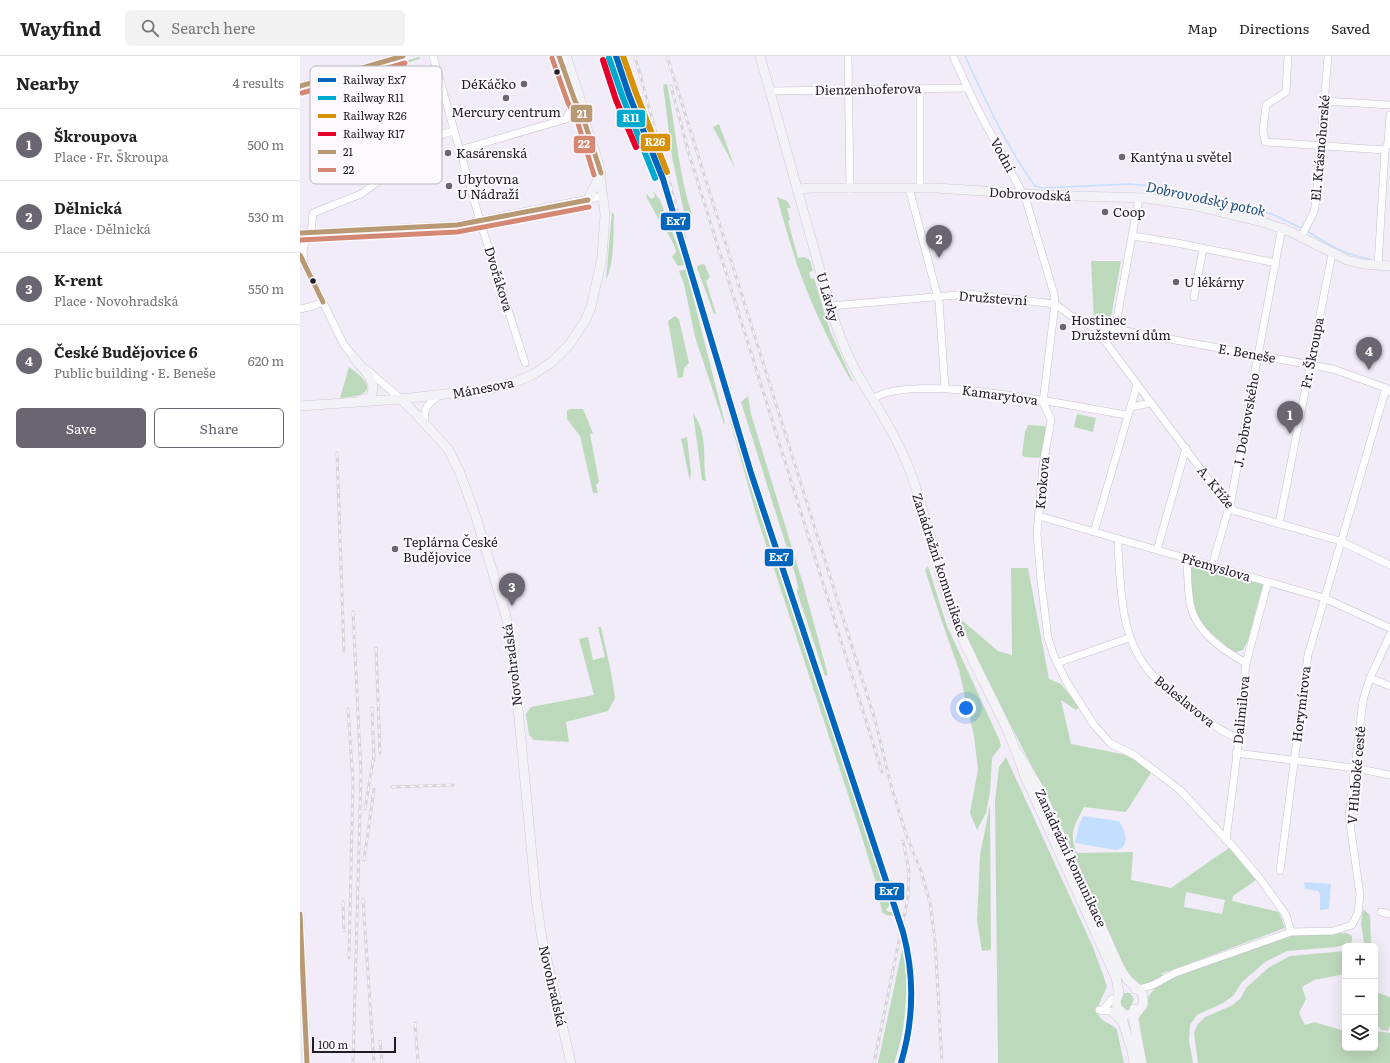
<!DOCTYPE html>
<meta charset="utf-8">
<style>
:root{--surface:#fff;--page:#f2f2f2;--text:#222;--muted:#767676;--line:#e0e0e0;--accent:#6a6570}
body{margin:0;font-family:Literata,serif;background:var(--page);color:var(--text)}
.controls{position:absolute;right:12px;bottom:12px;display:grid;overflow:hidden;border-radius:6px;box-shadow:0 4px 16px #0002}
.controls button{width:36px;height:36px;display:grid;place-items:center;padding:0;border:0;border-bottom:1px solid var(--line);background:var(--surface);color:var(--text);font:20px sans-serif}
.scale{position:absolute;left:12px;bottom:10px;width:84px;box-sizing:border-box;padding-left:4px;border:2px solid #211c26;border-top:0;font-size:11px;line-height:14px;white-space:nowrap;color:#211c26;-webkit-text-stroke:3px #fbf8fe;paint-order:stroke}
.you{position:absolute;left:666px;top:652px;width:14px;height:14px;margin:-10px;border:3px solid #fff;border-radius:50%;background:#1a73e8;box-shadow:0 0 0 6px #1a73e833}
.badge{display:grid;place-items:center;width:26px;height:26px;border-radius:50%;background:var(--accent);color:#fff;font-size:13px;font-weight:700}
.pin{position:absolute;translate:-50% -33px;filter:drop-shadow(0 1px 2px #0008)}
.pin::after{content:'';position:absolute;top:21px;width:14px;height:12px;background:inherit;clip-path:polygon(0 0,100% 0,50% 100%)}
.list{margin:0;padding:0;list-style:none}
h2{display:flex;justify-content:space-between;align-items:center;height:52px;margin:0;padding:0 16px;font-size:17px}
h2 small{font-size:13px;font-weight:400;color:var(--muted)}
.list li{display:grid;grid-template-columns:26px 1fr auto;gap:12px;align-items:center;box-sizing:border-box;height:72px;padding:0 16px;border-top:1px solid var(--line)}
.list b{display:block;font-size:15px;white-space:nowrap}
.list p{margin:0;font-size:13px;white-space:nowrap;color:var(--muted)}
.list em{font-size:13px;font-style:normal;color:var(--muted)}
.actions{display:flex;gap:8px;padding:12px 16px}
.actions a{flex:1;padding:9px 0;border:1px solid var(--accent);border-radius:6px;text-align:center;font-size:14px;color:var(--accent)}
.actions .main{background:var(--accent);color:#fff}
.icon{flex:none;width:22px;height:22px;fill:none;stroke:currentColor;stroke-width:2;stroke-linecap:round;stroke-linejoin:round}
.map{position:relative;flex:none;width:1090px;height:1007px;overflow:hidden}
header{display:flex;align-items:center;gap:24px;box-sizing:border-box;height:56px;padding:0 20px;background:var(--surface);border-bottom:1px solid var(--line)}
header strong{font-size:19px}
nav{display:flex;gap:22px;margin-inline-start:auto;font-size:14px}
.search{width:280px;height:36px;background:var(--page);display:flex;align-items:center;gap:10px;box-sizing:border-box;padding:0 14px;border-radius:6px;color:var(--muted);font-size:15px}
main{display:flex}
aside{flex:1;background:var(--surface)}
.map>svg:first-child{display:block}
.green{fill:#bdd9bc;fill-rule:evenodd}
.water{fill:#c4dffd}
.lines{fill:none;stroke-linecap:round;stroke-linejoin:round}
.stream{stroke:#c4dffd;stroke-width:1.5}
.minor-casing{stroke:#c6c1cb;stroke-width:8}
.major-casing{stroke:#cecad1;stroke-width:10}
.minor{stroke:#fdfcfe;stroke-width:7}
.major{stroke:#f2f2f7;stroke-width:9}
.rail-casing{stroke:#d8d5da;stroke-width:3}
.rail{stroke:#fbf8fe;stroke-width:1.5;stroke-dasharray:4.5;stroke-linecap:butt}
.bus-1-casing{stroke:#fbf8fe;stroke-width:8}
.bus-2-casing{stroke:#fbf8fe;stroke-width:8}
.bus-1{stroke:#b89974;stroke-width:5}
.bus-2{stroke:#d48873;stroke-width:5}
.rail-1-casing{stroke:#fbf8fe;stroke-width:9}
.rail-2-casing{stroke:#fbf8fe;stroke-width:9}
.rail-3-casing{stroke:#fbf8fe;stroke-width:9}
.rail-4-casing{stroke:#fbf8fe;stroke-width:9}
.rail-1{stroke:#0065bd;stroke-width:6}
.rail-2{stroke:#00a9ce;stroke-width:6}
.rail-3{stroke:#d79106;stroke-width:6}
.rail-4{stroke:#e4002b;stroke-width:6}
.bus-dot{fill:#211c26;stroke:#fbf8fe;stroke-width:1.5}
.poi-dot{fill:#6a6570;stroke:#fbf8fe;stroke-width:1.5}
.labels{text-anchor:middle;stroke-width:4;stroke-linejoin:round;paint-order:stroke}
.poi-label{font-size:13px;fill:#211c26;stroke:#fbf8fe;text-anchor:start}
.street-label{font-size:13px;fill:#211c26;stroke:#fbf8fe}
.water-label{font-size:14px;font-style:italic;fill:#1d4e77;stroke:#fbf8fe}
.key{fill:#fbf8fe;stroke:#bab6bd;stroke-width:1}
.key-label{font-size:11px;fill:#211c26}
.line-badge{stroke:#fbf8fe;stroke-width:1.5}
.badge-label{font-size:11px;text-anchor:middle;font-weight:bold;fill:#fff}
</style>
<header>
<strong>Wayfind</strong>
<div class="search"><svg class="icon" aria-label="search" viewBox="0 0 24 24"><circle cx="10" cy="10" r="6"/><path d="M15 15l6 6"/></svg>Search here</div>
<nav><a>Map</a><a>Directions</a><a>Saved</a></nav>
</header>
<main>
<aside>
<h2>Nearby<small>4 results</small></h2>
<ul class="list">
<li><span class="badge">1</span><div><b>Škroupova</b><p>Place · Fr. Škroupa</p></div><em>500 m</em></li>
<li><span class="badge">2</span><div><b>Dělnická</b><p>Place · Dělnická</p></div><em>530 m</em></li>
<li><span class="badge">3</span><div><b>K-rent</b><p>Place · Novohradská</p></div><em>550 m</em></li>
<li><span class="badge">4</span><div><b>České Budějovice 6</b><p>Public building · E. Beneše</p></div><em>620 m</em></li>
</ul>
<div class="actions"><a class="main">Save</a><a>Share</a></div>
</aside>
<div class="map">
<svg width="1090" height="1007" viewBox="0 0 1090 1007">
<rect width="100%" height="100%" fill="#f2ecf9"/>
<g class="green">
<path d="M299 0 345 88 348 94 343 97 333 74 306 22Z"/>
<path d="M119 1 120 3 48 24 47 21Z"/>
<path d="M367 28C376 72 378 116 392 159L385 161 372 101 363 29Z"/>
<path d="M419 68 435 112 413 71Z"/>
<path d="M353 135 360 144 385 209 378 210 372 201 376 196 375 191 361 164H359L346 140 347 138 351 143 355 141Z"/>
<path d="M477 141 487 145 491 152H487L490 164 488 165 498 202 504 201 510 204 513 215 509 216 511 223 514 222 530 275 553 326 551 325C536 298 521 269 509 240 496 209 486 174 477 141Z"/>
<path d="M312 156 314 158C313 179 315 205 306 224Z"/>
<path d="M791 205H821L810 267 803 268 794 266Z"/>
<path d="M403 208 405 209 410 221 406 225 416 258H414L397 212V210Z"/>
<path d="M386 213 425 367 424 368 395 281 384 228 379 215Z"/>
<path d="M375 260 379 263 389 307 384 312 383 321 378 322 368 265Z"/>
<path d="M415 310 468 483 587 838 590 849 586 854 589 856H592L594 860 586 859 582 856 576 827 560 775 456 458Z"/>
<path d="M49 311C76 330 73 340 40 342Z"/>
<path d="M448 340 451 358 504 531 528 619 525 620 497 536 498 531 495 518 441 346Z"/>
<path d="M270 353H283L293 377 290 378 299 426 296 429 298 437H293L280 380 267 363V355Z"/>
<path d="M393 357C409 380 402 400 406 425L402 424Z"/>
<path d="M777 358 796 362 793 376 774 371Z"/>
<path d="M728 369 744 370 746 372 741 400 739 402 724 401 722 399 725 376Z"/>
<path d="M387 381 391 416 390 425 381 383Z"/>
<path d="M889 507 963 528 948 584 943 594 936 596 931 594 902 569 893 551Z"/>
<path d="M628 510 647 570 699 683 701 690 692 702 690 737 686 757 677 774 670 757 678 713 674 680 659 614 641 563 625 514Z"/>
<path d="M711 512H728L749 623 761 628 779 651 776 654 761 644 771 688 832 700 852 715 826 756 784 751C775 769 768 777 777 797L833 796 831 824 871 832 929 792 956 824 933 840 932 845 979 856 985 872 861 918 866 920 842 931 825 916 811 880 742 730 672 594 658 561 698 595 712 599ZM886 836 925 844 922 858 884 851Z"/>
<path d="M298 571H301L311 616 315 642 308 655 266 666 269 686 234 684 229 679 226 658 231 651 294 639 279 583 288 581 293 604 305 601Z"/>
<path d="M706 701 793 891 807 930C804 941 790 956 804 965 809 968 813 969 817 974L824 1007H698L695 745 699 711Z"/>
<path d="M690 749 691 894 682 895 677 865 680 799Z"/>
<path d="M1063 853 1070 859 1071 890H1060L1064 886 1061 868Z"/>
<path d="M1047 877 1052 880V886L1037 891 987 895 965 906 942 926 933 940 923 947 897 959 890 969 889 984 893 1007H846L839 962 846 949 848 941 854 933 870 923 971 885 997 878Z"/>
<path d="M602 894 606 898C607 935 607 972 594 1007H578Z"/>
<path d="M1045 895V918L1014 924 1002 931 1006 943 999 957 1005 969 1014 966 1045 975V992H1075V975L1090 977V1007H898L894 978 897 969 905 961 931 950 940 943 946 932 968 912 990 900Z"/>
<path d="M822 937H830L834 943 829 956 822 953 820 945Z"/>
<path d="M1079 937 1090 941V970L1088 975 1081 974 1075 965V938Z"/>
</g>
<g class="water">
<path d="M783 760 819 765C826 775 831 793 815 794L775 787 779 768Z"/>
<path d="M1004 826 1031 828 1029 853 1020 854V839L1018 835 1005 833Z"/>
</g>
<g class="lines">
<g class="stream">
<path d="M665 0C686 45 706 90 735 130L742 132 829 128 854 130 972 158 1003 173"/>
<path d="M1007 175C1027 188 1045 199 1070 203"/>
</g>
<defs>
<g id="minor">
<path d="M133 0 180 165 225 307"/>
<path d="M548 0 550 133"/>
<path d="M653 0 675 48 726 144 754 238 755 248 743 346 751 364 743 409 737 477 741 525 748 582 754 600 766 625 794 669 810 687 834 699 880 734 936 794 961 824 986 859 991 876"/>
<path d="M988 0 986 36 966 49 963 75 965 86 1085 94"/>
<path d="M0 30 103 0"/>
<path d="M620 33V132"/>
<path d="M470 35 667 32"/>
<path d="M1024 45 1090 49"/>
<path d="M160 94 266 63 275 45"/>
<path d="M609 132 639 246 645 332"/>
<path d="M0 177 157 169 304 140"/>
<path d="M11 177 13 157 61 138 143 78 154 75"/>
<path d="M833 180 877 187 976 207"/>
<path d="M1001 181 1014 156 1016 144 1028 0"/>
<path d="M0 199 44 289 57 305"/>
<path d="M4 203C1 190 5 183 17 178"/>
<path d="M1078 209 1085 94 1088 87 1090 59"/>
<path d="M894 241 903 193"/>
<path d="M530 250 669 238 755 248 770 259 800 275"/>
<path d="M0 253 13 250 23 246"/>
<path d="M815 273 839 142"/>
<path d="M800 275 807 288 929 451 935 455 1040 485 1090 509"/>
<path d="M800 275 815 273 1033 313 1086 332 1090 336"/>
<path d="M66 313 101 343"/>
<path d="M573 343C611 315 777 351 827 359"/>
<path d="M831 351 851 347"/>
<path d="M125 366C123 352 128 348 138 340"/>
<path d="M739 460 1024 542 1090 572"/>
<path d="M979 468 1032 198"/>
<path d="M794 476 837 329"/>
<path d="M819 483 818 490C821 537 820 586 855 622 864 632 878 640 888 649 905 662 919 676 939 682"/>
<path d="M857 494 886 392"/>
<path d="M887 502C888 518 887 536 891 551 897 577 924 595 946 607"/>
<path d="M912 510 931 444 982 171"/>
<path d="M757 607 829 582"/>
<path d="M1070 622 1090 630"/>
<path d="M936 697 1055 712 1090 719"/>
<path d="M926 784 939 682 946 607 968 526"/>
<path d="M980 815 1008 599 1086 332"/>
<path d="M1081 856 1090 858"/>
<path d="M0 858 7 1007"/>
<path d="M835 934 853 929 875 917 991 876 1033 875 1052 869 1058 857 1060 839 1049 760 1063 644 1070 622 1090 579"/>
<path d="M804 953 812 943"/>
<path d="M799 954 818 956"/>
</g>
<g id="major">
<path d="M259 0 266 18"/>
<path d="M460 0 530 250C537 273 545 296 557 317 572 343 589 368 602 396 627 451 635 513 657 569 678 620 708 666 724 718L816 922 819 937 816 945 817 952 825 959 836 958 843 949C845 936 838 933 830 926 825 922 822 915 819 910L740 734 718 697"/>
<path d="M498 133 512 132H636L743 139 846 142 892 149 966 167 991 176 1047 204 1063 208 1090 210"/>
<path d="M288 144 301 117"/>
<path d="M54 302C64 315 78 324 71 341L61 344"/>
<path d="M101 343 113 355"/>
<path d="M0 350 101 343 190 333 213 327 234 318 252 306 269 289 285 265 291 251 302 202 305 158 298 105 282 58 280 42 266 0"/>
<path d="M116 358 148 393 160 417 176 461 206 560 213 599 236 842 242 883 271 1007"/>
<path d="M834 953 833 961 842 1007"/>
<path d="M814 957 823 966 830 989"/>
<path d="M830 983 834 1007"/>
</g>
</defs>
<use href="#minor" class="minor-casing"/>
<use href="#major" class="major-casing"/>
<use href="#minor" class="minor"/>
<use href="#major" class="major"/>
<defs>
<g id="rail">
<path d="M335 0 385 182"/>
<path d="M367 0 575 664 592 733 607 781 621 815 630 847 635 884 642 1007"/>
<path d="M371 30 389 98 582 716"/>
<path d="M37 397 44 595"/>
<path d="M53 556 61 718 53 1007"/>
<path d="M76 592 80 697"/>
<path d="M72 652 74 705"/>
<path d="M48 653 53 725 49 902"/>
<path d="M92 731 153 729"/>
<path d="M65 753 74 699"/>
<path d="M64 804 74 733"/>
<path d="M63 843 74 1007"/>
<path d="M43 846 44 875"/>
<path d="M115 967 118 1007"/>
<path d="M80 985 82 1007"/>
<path d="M574 1007 608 841 609 815 603 785"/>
</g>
</defs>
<use href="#rail" class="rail-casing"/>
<use href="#rail" class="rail"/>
<defs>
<g id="bus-1">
<path d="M259 0 275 45 282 58 301 117"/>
<path d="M0 30 103 0"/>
<path d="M0 177 157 169 288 144"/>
<path d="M0 199 23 246"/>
<path d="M0 858 7 1007"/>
</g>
<g id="bus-2">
<path d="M252 2 268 47 276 61 294 119"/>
<path d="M2 37 105 7"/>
<path d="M0 184 157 176 289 151"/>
</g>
</defs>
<use href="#bus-1" class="bus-1-casing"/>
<use href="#bus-2" class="bus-2-casing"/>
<use href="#bus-1" class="bus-1"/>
<use href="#bus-2" class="bus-2"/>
<defs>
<path id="rail-1" d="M316 0 329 39 363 123 451 417 603 876C615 921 614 963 601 1007"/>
<path id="rail-2" d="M309 2 323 42 355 122"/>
<path id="rail-3" d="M323 0 336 37 367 116"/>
<path id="rail-4" d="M303 4 316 44 336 91"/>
</defs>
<use href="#rail-1" class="rail-1-casing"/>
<use href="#rail-2" class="rail-2-casing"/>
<use href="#rail-3" class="rail-3-casing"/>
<use href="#rail-4" class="rail-4-casing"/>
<use href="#rail-1" class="rail-1"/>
<use href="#rail-2" class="rail-2"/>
<use href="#rail-3" class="rail-3"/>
<use href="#rail-4" class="rail-4"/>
</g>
<g class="bus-dot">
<circle cx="257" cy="16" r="3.5"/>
<circle cx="13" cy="225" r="3.5"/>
</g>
<g class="poi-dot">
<circle cx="224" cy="28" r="4"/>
<circle cx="206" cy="42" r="4"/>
<circle cx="148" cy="97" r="4"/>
<circle cx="822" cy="101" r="4"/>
<circle cx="149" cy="130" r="4"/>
<circle cx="805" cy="156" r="4"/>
<circle cx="876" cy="226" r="4"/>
<circle cx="763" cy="271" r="4"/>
<circle cx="95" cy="493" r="4"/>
</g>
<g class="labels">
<g class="poi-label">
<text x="216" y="33" text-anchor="end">DéKáčko</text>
<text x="206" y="61" text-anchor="middle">Mercury centrum</text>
<text x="156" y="102">Kasárenská</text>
<text x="830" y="106">Kantýna u světel</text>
<text x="157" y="128">Ubytovna<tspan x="157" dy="15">U Nádraží</tspan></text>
<text x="813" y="161">Coop</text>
<text x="884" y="231">U lékárny</text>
<text x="771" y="269">Hostinec<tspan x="771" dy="15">Družstevní dům</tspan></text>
<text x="103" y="491">Teplárna České<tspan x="103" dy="15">Budějovice</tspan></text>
</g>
<g class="street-label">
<text transform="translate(568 33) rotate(-1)" y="5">Dienzenhoferova</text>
<text transform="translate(1020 92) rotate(-85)" y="5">El. Krásnohorské</text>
<text transform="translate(703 99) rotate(61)" y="5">Vodní</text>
<text transform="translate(730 138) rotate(3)" y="5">Dobrovodská</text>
<text transform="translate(199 223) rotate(73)" y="5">Dvořákova</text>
<text transform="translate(528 241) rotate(74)" y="5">U Lávky</text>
<text transform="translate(693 242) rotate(4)" y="5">Družstevní</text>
<text transform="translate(947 297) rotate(10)" y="5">E. Beneše</text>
<text transform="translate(1012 297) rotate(-79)" y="5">Fr. Škroupa</text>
<text transform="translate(183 332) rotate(-11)" y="5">Mánesova</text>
<text transform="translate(700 339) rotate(8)" y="5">Kamarytova</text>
<text transform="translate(946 364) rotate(-80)" y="5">J. Dobrovského</text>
<text transform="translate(742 427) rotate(-85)" y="5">Krokova</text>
<text transform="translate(916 431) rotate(51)" y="5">A. Kříže</text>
<text transform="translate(640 509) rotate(72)" y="5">Zanádražní komunikace</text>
<text transform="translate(916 511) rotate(16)" y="5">Přemyslova</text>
<text transform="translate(212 609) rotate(-97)" y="5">Novohradská</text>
<text transform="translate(885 645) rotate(39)" y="5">Boleslavova</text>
<text transform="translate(1001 648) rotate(-83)" y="5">Horymírova</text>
<text transform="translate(941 654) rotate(-84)" y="5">Dalimilova</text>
<text transform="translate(1056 719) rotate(-85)" y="5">V Hluboké cestě</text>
<text transform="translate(771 802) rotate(65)" y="5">Zanádražní komunikace</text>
<text transform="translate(253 930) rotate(77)" y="5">Novohradská</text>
</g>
<g class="water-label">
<text transform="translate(906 143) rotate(12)" y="5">Dobrovodský potok</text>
</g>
</g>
<rect x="10" y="10" width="132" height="118" rx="6" class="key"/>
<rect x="18" y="22" width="18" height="4" fill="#0065bd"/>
<rect x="18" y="40" width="18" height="4" fill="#00a9ce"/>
<rect x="18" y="58" width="18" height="4" fill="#d79106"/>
<rect x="18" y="76" width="18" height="4" fill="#e4002b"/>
<rect x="18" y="94" width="18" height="4" fill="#b89974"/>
<rect x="18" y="112" width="18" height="4" fill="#d48873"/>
<g class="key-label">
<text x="43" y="28">Railway Ex7</text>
<text x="43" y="46">Railway R11</text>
<text x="43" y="64">Railway R26</text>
<text x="43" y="82">Railway R17</text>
<text x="43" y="100">21</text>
<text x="43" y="118">22</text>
</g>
<g class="line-badge">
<rect x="270" y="48" width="23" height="19" rx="4" fill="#b89974"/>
<rect x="316" y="53" width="30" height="19" rx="4" fill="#00a9ce"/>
<rect x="340" y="77" width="31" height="19" rx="4" fill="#d79106"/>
<rect x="273" y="79" width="23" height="19" rx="4" fill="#d48873"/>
<rect x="360" y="156" width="31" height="19" rx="4" fill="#0065bd"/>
<rect x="464" y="492" width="30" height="19" rx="4" fill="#0065bd"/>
<rect x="574" y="826" width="31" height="19" rx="4" fill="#0065bd"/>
</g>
<g class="badge-label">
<text x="282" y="62">21</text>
<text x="331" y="66">R11</text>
<text x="355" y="90">R26</text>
<text x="284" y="92">22</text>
<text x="376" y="169">Ex7</text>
<text x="479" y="505">Ex7</text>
<text x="589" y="839">Ex7</text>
</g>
</svg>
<div class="controls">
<button>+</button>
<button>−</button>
<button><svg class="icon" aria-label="layers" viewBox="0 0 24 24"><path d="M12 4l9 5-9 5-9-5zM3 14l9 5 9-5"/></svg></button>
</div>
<div class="scale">100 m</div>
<div class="you"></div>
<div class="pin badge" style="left:990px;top:378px">1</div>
<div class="pin badge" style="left:639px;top:202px">2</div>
<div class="pin badge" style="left:212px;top:550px">3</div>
<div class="pin badge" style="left:1069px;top:314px">4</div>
</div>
</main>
